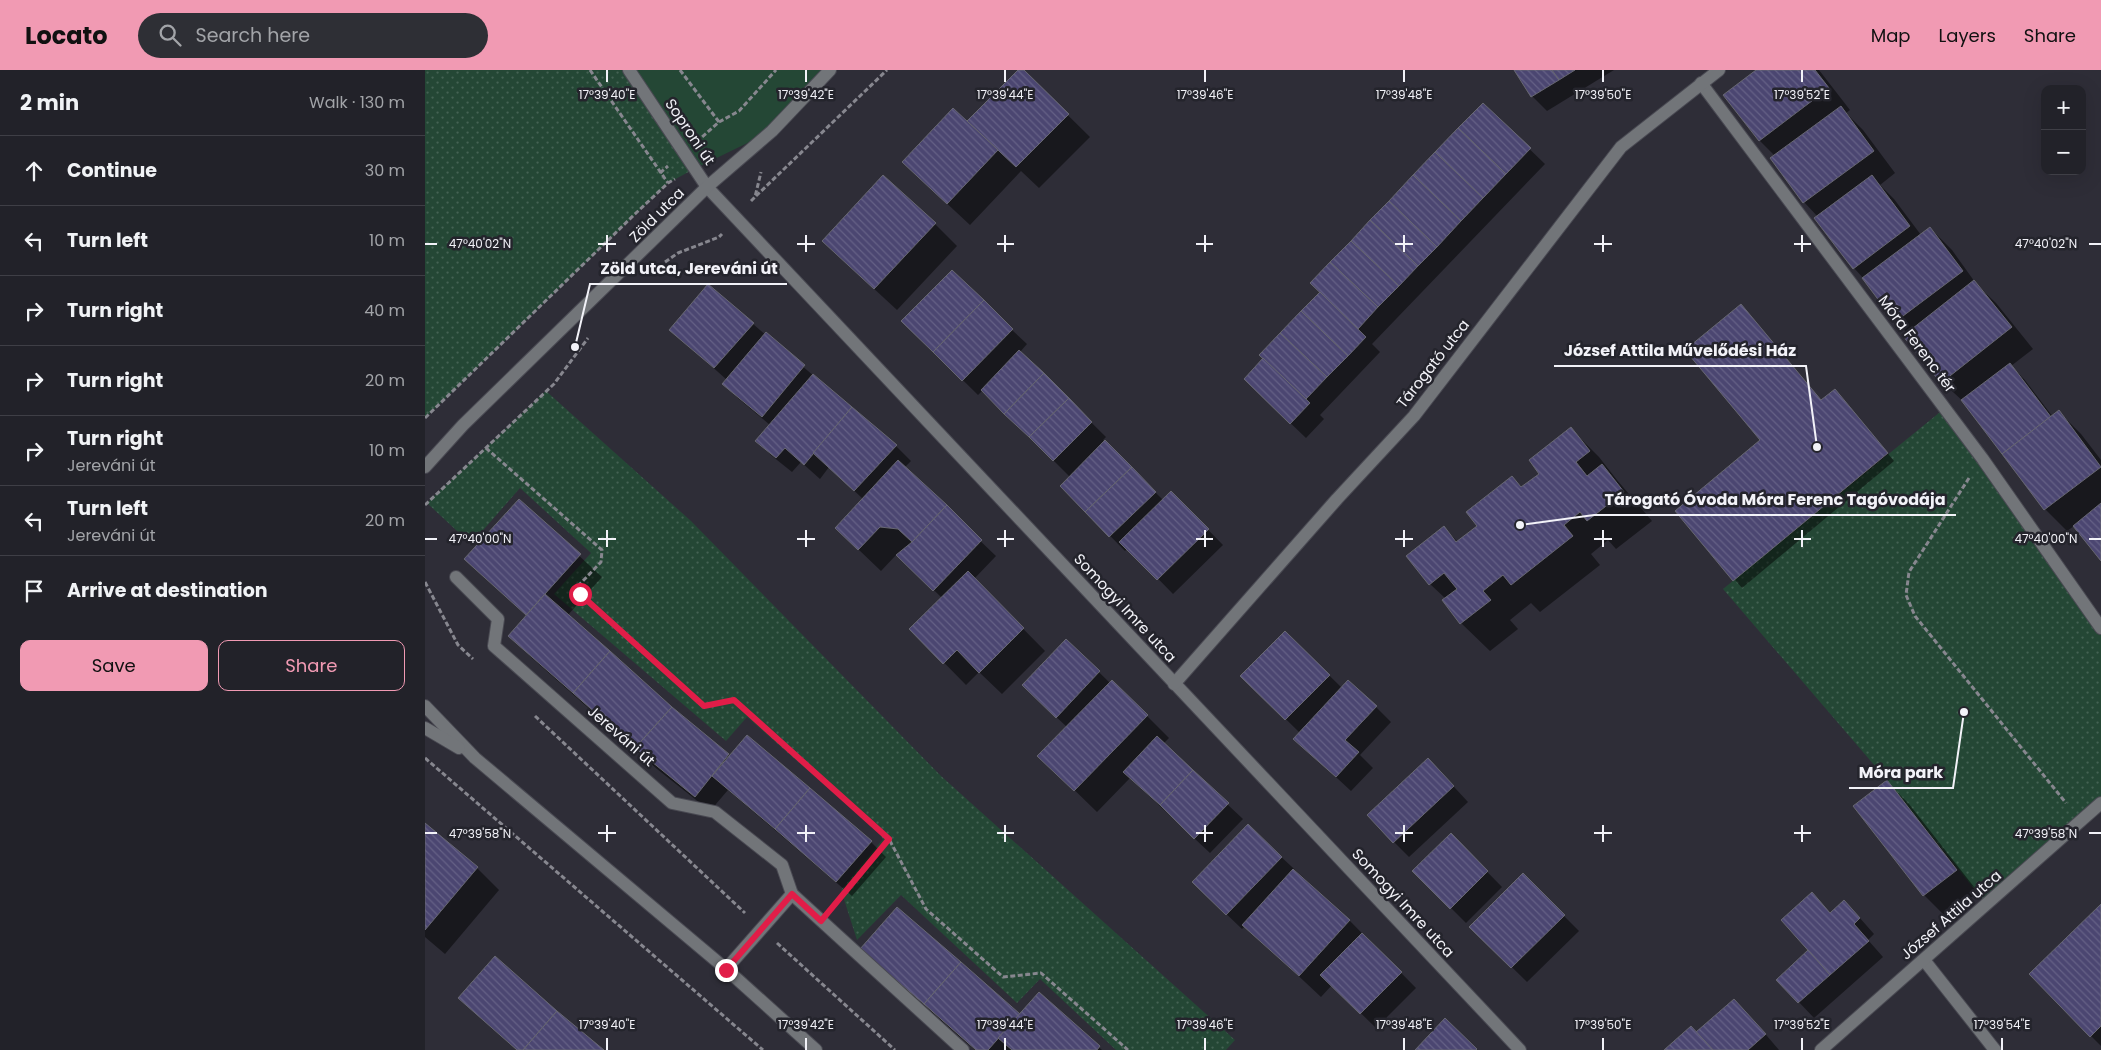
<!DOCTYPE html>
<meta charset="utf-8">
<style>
:root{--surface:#222229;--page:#2e2f35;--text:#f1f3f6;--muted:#a2a4a8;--line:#3f3f46;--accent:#f19ab3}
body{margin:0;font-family:Poppins,sans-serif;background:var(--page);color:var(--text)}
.controls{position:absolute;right:15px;top:15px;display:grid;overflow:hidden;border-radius:10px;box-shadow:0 5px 20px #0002}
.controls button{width:45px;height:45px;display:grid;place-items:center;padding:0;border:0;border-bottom:1px solid var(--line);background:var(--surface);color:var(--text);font:25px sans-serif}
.stop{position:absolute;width:15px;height:15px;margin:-11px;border:4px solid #e11d48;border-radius:50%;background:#fff}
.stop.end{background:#e11d48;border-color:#fff;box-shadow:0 1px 5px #0008}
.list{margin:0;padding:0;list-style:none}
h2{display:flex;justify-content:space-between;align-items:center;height:65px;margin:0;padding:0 20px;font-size:21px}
h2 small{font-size:16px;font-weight:400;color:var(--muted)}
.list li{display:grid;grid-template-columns:32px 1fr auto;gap:15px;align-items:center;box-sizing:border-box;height:70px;padding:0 20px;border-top:1px solid var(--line)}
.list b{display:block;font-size:19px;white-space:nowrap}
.list p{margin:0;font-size:16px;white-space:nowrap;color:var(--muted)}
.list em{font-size:16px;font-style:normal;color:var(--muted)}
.actions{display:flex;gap:10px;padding:15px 20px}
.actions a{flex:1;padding:11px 0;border:1px solid var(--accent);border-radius:10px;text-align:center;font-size:18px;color:var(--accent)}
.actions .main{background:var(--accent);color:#111}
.icon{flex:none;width:28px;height:28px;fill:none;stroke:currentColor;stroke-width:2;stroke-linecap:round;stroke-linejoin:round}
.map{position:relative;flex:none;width:1676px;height:980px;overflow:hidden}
header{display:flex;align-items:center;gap:30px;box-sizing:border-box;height:70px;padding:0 25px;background:var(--accent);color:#111}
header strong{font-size:24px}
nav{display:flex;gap:28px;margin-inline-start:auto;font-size:18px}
.search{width:350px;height:45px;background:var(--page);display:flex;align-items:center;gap:12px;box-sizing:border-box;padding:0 18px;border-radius:28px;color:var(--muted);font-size:19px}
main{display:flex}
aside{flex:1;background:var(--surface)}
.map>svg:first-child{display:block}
.grass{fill:#244735}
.park{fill:url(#park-dots)}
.shadow{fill:#0007}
.building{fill:url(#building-back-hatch);stroke:#676771}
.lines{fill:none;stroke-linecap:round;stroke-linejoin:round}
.minor-casing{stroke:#494952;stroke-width:14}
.path{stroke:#87878f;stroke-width:3;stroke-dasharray:5 2.5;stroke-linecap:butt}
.minor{stroke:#727579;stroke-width:12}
.route{stroke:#e11d48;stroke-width:6}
.ticks{fill:none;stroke:#f2f2f8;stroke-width:2}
.labels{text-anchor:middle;stroke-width:5;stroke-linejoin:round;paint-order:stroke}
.street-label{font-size:15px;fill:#f2f2f8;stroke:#24242c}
.ticks-label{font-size:12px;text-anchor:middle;fill:#f2f2f8;stroke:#24242c;stroke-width:5;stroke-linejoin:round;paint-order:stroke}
.leader{fill:none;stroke:#f2f2f8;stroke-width:2}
.callout-dot{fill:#f2f2f8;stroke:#24242c;stroke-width:2}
.callout-label{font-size:16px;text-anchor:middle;font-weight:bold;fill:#f2f2f8;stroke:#24242c;stroke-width:5;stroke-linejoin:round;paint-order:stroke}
</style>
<header>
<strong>Locato</strong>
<div class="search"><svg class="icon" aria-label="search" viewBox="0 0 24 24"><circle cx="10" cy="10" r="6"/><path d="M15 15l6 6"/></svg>Search here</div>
<nav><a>Map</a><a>Layers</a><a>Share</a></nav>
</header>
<main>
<aside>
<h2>2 min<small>Walk · 130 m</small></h2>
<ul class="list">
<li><svg class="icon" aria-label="ahead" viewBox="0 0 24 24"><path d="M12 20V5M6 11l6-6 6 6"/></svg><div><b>Continue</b></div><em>30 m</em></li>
<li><svg class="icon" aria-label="left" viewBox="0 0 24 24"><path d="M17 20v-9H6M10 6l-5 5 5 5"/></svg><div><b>Turn left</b></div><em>10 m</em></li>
<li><svg class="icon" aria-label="right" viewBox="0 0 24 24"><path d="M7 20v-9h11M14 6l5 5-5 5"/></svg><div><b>Turn right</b></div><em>40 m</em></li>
<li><svg class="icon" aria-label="right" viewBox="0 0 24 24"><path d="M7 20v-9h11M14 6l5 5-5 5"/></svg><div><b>Turn right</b></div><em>20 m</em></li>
<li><svg class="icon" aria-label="right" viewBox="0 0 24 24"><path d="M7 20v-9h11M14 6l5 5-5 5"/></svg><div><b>Turn right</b><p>Jereváni út</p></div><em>10 m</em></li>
<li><svg class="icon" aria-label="left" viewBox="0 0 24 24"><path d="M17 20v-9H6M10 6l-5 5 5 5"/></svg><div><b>Turn left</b><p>Jereváni út</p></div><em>20 m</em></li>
<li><svg class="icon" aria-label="arrive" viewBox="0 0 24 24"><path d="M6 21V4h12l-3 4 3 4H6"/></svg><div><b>Arrive at destination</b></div></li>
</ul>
<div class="actions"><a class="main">Save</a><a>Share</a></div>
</aside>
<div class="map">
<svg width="1676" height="980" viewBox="0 0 1676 980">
<defs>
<pattern id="park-dots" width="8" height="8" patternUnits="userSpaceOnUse" patternTransform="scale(1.25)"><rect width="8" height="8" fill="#244735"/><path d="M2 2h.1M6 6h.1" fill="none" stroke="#446253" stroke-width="1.8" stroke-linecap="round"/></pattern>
<pattern id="building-back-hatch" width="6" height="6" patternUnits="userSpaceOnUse" patternTransform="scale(1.25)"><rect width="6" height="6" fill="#4b4671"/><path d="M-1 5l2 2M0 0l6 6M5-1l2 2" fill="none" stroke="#656186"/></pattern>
</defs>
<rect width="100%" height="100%" fill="#2e2d37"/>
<path class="grass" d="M204 0H405L347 61 271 98Z"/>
<g class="park">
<path d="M0 0H204L271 98 243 113 0 348Z"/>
<path d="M121 321 266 451 516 706 810 970 801 980H691L615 909 592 933 476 825 432 870 416 820 458 769 453 762 322 647 301 671 129 524 166 483 95 418 46 474 2 433Z"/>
<path d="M1520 338 1676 558V733L1562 835 1462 710 1298 519Z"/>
</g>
<g class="shadow">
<path d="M595 0H597L665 67 614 118 596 101 545 155 501 114 542 53Z"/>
<path d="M1091 0H1189L1122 41 1107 26Z"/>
<path d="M1333 0H1394L1425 40 1421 43 1438 60 1470 103 1455 115 1469 129 1496 165 1505 158 1527 180 1552 215 1571 233 1608 279 1586 296 1599 309 1628 347 1634 342 1656 364 1676 390V489L1649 456 1642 461 1620 439 1540 333 1517 312 1483 264 1471 251 1439 209 1429 198 1393 147 1379 132 1350 86 1334 70Z"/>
<path d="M1058 34 1120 94 947 274 955 282 895 345 899 349 881 368 835 324 840 288Z"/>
<path d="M510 154 532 176 472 240 420 192Z"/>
<path d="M478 251 587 260 602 274 595 282 681 367 678 370 738 430 746 422 798 475 748 524 703 478 700 481 636 416 645 407 558 320 553 325Z"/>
<path d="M328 254 471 376 486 391 479 398 571 486 549 509 620 581 577 624 554 602 541 615 486 559 517 528 472 484 456 501 411 458 438 429 404 397 395 409 376 392 367 402 347 386 332 371 345 355 314 329 299 314 302 310 246 260Z"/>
<path d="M1417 328 1469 391 1317 518 1251 441 1337 370 1397 331Z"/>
<path d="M1146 359 1174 387 1192 410 1227 451 1191 479 1183 470 1166 484 1175 495 1115 542 1106 533 1085 550 1093 559 1065 581 1036 553 1019 531 1021 529 1005 514 1019 458 1033 472 1053 456 1087 408 1098 418 1116 404Z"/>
<path d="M94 430 177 507 142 546 304 686 322 667 446 772 461 787 427 826 303 720 285 741 232 699 107 588 85 566 102 546 41 489Z"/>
<path d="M860 562 917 618 951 637 966 652 935 685 948 698 926 721 885 683 875 663 817 606Z"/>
<path d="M641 570 685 613 687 611 744 668 738 674 818 749 785 783 705 708 672 742 636 707 642 657 613 630Z"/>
<path d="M1018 705 1043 732 984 787 969 772Z"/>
<path d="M1462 712 1484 734 1553 822 1521 847 1499 825 1430 737Z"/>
<path d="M0 755 52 798 74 820 20 884 0 867Z"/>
<path d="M823 756 924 850 991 918 951 958 907 915 896 927 820 856 817 859 768 812Z"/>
<path d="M1026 765 1077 817 1041 853 989 801Z"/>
<path d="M1098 805 1154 861 1102 912 1046 857Z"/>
<path d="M1676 836V976L1666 966Z"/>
<path d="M1406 844 1434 847 1449 864 1443 870 1458 887 1389 948 1353 910 1385 880Z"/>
<path d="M534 892 497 934 459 901Z"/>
<path d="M536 894 595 946 614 924 677 980H550L499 936Z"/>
<path d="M1324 945 1354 980H1241L1272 964Z"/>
</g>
<g class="building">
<path d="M593 0H599L644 44 591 97 542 51Z"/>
<path d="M1089 0H1127L1134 10 1106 27Z"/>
<path d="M1127 0H1150L1134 10Z"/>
<path d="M1331 0H1390L1404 18 1334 71 1298 25Z"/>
<path d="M1058 33 1106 78 1081 104 1033 58Z"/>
<path d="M1416 36 1449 81 1378 133 1345 88Z"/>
<path d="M528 38 573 80 522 134 477 92Z"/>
<path d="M1033 58 1081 104 1058 128 1010 82Z"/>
<path d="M1010 82 1058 128 1036 151 988 105Z"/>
<path d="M458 105 511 153 449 219 397 171Z"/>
<path d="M988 105 1036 151 1012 177 964 131Z"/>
<path d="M1447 105 1485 156 1428 199 1389 148Z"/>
<path d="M964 131 1012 177 993 196 945 150Z"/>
<path d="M945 150 993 196 974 216 926 171Z"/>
<path d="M1505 157 1538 201 1470 252 1437 208Z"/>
<path d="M926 171 974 216 953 237 905 192Z"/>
<path d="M905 192 953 237 933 259 885 213Z"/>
<path d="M527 200 559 230 508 282 476 251Z"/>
<path d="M1549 210 1587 257 1516 313 1478 266Z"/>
<path d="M283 214 329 253 289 298 244 260Z"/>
<path d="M895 222 941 267 923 286 876 241Z"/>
<path d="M559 230 588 259 537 311 508 282Z"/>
<path d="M1316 234 1396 330 1410 319 1463 383 1308 511 1250 441 1335 370 1260 280Z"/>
<path d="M876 241 923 286 902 307 855 263Z"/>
<path d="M341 262 380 295 337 347 297 314Z"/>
<path d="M855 263 902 307 881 329 834 285Z"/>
<path d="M594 280 619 303 579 344 556 320Z"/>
<path d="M838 288 885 333 865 354 819 309Z"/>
<path d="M1585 293 1626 347 1577 384 1536 330Z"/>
<path d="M619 303 644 328 604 367 579 344Z"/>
<path d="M388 304 427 337 379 395 360 378 351 388 330 371Z"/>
<path d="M644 328 667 352 628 391 604 367Z"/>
<path d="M427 337 472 375 429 421 388 383Z"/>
<path d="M1634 340 1676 397 1619 440 1577 384Z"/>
<path d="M1146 357 1165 381 1151 392 1162 406 1177 394 1199 422 1162 451 1155 442 1139 455 1148 466 1086 515 1078 505 1058 521 1066 530 1035 554 1017 530 1032 519 1019 503 1004 515 981 486 1019 456 1031 472 1052 456 1041 442 1087 406 1096 417 1114 404 1104 390Z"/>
<path d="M680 370 707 397 660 442 635 416Z"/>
<path d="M473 390 522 435 487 472 473 459 455 457 433 480 410 458Z"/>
<path d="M707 397 731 422 684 467 660 442Z"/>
<path d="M746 421 784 459 732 510 694 472Z"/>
<path d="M94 429 156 484 101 545 39 489Z"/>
<path d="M1676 433V491L1648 456Z"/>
<path d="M522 435 557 470 508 521 471 485 487 472Z"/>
<path d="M543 501 599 558 554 603 532 580 518 594 484 559Z"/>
<path d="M120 524 185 581 148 623 83 566Z"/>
<path d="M860 561 905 605 860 650 815 606Z"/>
<path d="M641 569 675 601 631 648 597 615Z"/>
<path d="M185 581 247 637 210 678 148 623Z"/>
<path d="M687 610 723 645 649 721 612 686Z"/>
<path d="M923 610 952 636 920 670 934 682 911 707 868 669Z"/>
<path d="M247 637 304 684 270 727 210 678Z"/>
<path d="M322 665 385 718 350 759 287 706Z"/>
<path d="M732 666 768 700 735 735 698 702Z"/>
<path d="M1003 688 1029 716 968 773 942 745Z"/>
<path d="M768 700 804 733 769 769 735 735Z"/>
<path d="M1462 710 1532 800 1498 826 1428 736Z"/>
<path d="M385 718 447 771 411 812 350 759Z"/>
<path d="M0 753 53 797 0 860Z"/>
<path d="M823 754 857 787 801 845 767 812Z"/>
<path d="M1026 763 1063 801 1025 839 987 801Z"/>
<path d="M868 799 925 850 874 906 817 855Z"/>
<path d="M1098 803 1140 845 1086 898 1044 857Z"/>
<path d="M1387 822 1405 843 1419 830 1435 848 1429 854 1444 871 1405 905 1356 850Z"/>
<path d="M1676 834V956L1665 967 1604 904Z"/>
<path d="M472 837 536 892 499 934 435 879Z"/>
<path d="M937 863 977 902 935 944 895 905Z"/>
<path d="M1383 880 1405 905 1373 933 1351 910Z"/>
<path d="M70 886 132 941 98 980H92L33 928Z"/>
<path d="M536 892 595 944 563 980H551L499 934Z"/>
<path d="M614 922 675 976 672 980H587L573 968Z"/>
<path d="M1309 929 1341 964 1323 980H1288L1271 962Z"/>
<path d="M132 941 179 980H98Z"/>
<path d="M1020 948 1052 979 1051 980H990Z"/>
<path d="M1266 956 1288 980H1239Z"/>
</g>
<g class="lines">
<defs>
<g id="minor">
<path d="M204 0 282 117 1095 980"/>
<path d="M1276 13 1557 388 1676 558"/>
<path d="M0 397 38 355 282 117 347 61 405 0"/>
<path d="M31 507 73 549 69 576 247 733 290 742 357 795 367 824"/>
<path d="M749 614 912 429 989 346 1196 77 1294 0"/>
<path d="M0 636 50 688 301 899 391 980"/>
<path d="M0 658 34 678"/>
<path d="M1499 890 1570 980"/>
<path d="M301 899 367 824 538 980"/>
<path d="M1396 980 1676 733"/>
</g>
</defs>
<use href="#minor" class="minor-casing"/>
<g class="path">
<path d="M165 0 243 113"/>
<path d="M255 0 294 52 276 68"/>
<path d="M294 52 314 41 351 0"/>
<path d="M235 103 243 96"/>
<path d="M331 126 462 0"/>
<path d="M326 131 330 127 336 102"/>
<path d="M240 192 253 183 294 167 297 164"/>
<path d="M0 348 211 143 243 113 250 109"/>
<path d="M61 378 177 480 176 492 154 515 155 524 279 636 309 630 464 769 501 839 578 907 616 903 703 980"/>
<path d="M1544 408 1484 502 1481 525 1490 546 1641 733"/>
<path d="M0 435 129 314 163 268"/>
<path d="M0 512 33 575 48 589"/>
<path d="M110 646 320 843"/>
<path d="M0 688 338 980"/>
<path d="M410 834 464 769"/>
<path d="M352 873 470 980"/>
</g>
<use href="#minor" class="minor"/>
</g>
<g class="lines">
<path class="route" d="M155 524 279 636 309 630 464 769 396 851 367 824 301 900"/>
</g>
<path class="ticks" d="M182 0V12M381 0V12M580 0V12M780 0V12M979 0V12M1178 0V12M1377 0V12M182 165V182M381 165V182M580 165V182M780 165V182M979 165V182M1178 165V182M1377 165V182M0 174H12M173 174H191M372 174H390M572 174H589M771 174H788M970 174H988M1169 174H1187M1369 174H1386M1664 174H1676M182 460V477M381 460V477M580 460V477M780 460V477M979 460V477M1178 460V477M1377 460V477M0 469H12M173 469H191M372 469H390M572 469H589M771 469H788M970 469H988M1169 469H1187M1369 469H1386M1664 469H1676M182 755V772M381 755V772M580 755V772M780 755V772M979 755V772M1178 755V772M1377 755V772M0 763H12M173 763H191M372 763H390M572 763H589M771 763H788M970 763H988M1169 763H1187M1369 763H1386M1664 763H1676M182 968V980M381 968V980M580 968V980M780 968V980M979 968V980M1178 968V980M1377 968V980M1577 968V980"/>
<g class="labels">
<g class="street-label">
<text transform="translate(265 62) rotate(56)" y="5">Soproni út</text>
<text transform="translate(232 145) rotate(-45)" y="5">Zöld utca</text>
<text transform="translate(1492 274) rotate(53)" y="5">Móra Ferenc tér</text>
<text transform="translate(1008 294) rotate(-52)" y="5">Tárogató utca</text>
<text transform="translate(700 538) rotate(47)" y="5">Somogyi Imre utca</text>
<text transform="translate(196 666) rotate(41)" y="5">Jereváni út</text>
<text transform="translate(978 833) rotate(47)" y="5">Somogyi Imre utca</text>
<text transform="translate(1526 845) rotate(-41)" y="5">József Attila utca</text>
</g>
</g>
<g class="ticks-label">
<text x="182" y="29">17°39'40"E</text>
<text x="381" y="29">17°39'42"E</text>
<text x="580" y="29">17°39'44"E</text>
<text x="780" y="29">17°39'46"E</text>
<text x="979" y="29">17°39'48"E</text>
<text x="1178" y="29">17°39'50"E</text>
<text x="1377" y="29">17°39'52"E</text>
<text x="55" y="178">47°40'02"N</text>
<text x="1621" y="178">47°40'02"N</text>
<text x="55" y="473">47°40'00"N</text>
<text x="1621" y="473">47°40'00"N</text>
<text x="55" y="768">47°39'58"N</text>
<text x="1621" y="768">47°39'58"N</text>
<text x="182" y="959">17°39'40"E</text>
<text x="381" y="959">17°39'42"E</text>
<text x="580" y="959">17°39'44"E</text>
<text x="780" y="959">17°39'46"E</text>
<text x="979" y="959">17°39'48"E</text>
<text x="1178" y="959">17°39'50"E</text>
<text x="1377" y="959">17°39'52"E</text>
<text x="1577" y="959">17°39'54"E</text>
</g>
<path class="leader" d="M150 277L165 214H362M1392 377L1381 296H1129M1095 455L1169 445H1531M1539 642L1528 718H1424"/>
<g class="callout-dot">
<circle cx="150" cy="277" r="5"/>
<circle cx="1392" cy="377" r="5"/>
<circle cx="1095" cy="455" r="5"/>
<circle cx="1539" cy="642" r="5"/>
</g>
<g class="callout-label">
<text x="264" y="204">Zöld utca, Jereváni út</text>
<text x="1255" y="286">József Attila Művelődési Ház</text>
<text x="1350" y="435">Tárogató Óvoda Móra Ferenc Tagóvodája</text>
<text x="1476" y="708">Móra park</text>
</g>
</svg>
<div class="controls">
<button>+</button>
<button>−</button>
</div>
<div class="stop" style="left:155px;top:524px"></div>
<div class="stop end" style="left:301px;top:900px"></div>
</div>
</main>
